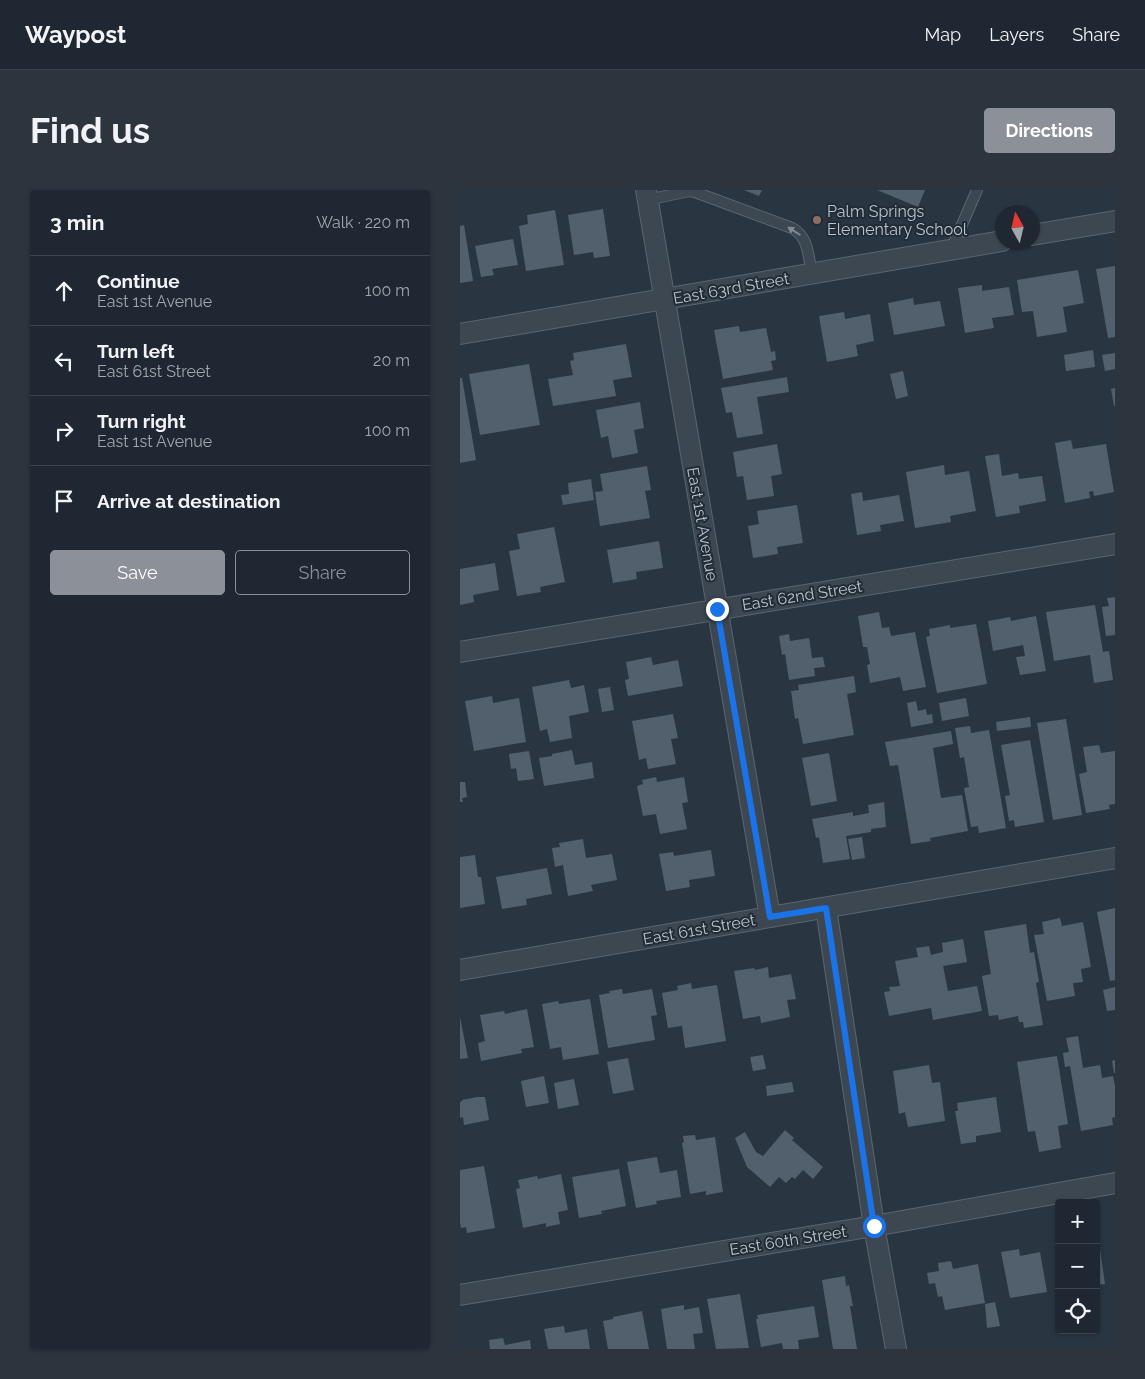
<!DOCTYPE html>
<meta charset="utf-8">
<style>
:root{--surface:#1f2832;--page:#2c343e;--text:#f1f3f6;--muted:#a1a6ac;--line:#3c444d;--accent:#8c9099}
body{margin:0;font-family:Raleway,sans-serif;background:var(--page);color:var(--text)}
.controls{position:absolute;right:15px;bottom:15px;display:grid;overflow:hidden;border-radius:5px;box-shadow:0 1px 4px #0004}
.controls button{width:45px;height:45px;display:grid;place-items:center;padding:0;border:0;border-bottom:1px solid var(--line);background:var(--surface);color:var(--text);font:25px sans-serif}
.compass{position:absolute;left:535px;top:15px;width:45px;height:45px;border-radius:50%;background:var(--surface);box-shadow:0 1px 4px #0004;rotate:352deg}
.stop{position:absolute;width:15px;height:15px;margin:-11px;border:4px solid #1a73e8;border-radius:50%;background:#fff}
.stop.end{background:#1a73e8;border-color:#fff;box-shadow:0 1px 5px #0008}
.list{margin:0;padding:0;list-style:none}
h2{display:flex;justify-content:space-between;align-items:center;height:65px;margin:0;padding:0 20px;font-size:21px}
h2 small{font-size:16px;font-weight:400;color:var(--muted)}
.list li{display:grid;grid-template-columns:32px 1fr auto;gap:15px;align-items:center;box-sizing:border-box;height:70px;padding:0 20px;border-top:1px solid var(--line)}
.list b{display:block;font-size:19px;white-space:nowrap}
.list p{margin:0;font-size:16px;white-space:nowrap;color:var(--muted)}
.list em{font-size:16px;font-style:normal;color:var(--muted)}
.actions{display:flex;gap:10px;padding:15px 20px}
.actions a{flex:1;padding:11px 0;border:1px solid var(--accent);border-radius:5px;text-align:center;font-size:18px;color:var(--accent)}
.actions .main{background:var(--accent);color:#fff}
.icon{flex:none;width:28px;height:28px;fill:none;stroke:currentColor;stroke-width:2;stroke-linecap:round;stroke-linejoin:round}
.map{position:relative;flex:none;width:655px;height:1159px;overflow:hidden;border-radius:5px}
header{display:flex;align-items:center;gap:30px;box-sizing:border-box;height:70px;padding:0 25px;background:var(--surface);border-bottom:1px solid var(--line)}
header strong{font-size:24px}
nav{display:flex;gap:28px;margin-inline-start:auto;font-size:18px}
.intro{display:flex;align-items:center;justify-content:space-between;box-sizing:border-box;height:120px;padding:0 30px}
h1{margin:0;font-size:35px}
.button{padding:12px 22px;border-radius:5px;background:var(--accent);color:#fff;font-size:18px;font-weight:700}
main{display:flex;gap:30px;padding:0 30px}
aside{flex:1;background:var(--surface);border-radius:5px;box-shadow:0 1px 4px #0004}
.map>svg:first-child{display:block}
.building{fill:#525f6d}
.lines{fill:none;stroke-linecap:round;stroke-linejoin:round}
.lane-casing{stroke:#5b656f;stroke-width:12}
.street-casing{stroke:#5b656f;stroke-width:22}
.lane{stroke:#3d4752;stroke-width:10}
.street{stroke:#3d4752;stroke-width:20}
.oneway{fill:#828b95}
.route{stroke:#1a73e8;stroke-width:6}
.education-dot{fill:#8d6e63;stroke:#212c37;stroke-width:2}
.labels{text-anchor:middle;stroke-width:4;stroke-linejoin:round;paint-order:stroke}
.poi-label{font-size:16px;fill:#bac2cc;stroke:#212c37;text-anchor:start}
.street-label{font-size:16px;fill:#bac2cc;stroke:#212c37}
</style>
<header>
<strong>Waypost</strong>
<nav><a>Map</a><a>Layers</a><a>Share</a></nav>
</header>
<div class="intro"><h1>Find us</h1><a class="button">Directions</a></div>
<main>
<aside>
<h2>3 min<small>Walk · 220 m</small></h2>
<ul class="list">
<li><svg class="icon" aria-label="ahead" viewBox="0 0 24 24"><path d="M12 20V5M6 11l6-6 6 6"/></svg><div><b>Continue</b><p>East 1st Avenue</p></div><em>100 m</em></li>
<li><svg class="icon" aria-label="left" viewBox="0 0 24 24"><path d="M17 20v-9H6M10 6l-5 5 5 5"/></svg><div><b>Turn left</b><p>East 61st Street</p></div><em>20 m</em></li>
<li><svg class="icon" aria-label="right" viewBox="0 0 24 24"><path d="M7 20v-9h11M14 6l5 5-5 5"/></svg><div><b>Turn right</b><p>East 1st Avenue</p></div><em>100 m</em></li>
<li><svg class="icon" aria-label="arrive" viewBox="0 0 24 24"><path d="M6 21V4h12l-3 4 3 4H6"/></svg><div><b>Arrive at destination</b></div></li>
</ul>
<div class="actions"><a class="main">Save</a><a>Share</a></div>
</aside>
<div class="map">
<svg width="655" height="1159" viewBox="0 0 655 1159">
<rect width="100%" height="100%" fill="#293642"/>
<g class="building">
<path d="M284 0H302L299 6Z"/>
<path d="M417 0H465L458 17Z"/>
<path d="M143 19 150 66 134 68 133 62 114 65 108 25Z"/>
<path d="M95 20 104 75 66 81 59 36 68 34 67 25Z"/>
<path d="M4 35 13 91 0 93V36Z"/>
<path d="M53 49 58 75 32 79 34 85 21 87 15 56Z"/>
<path d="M655 76V147L648 148 636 79Z"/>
<path d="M618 80 624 113 603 117 607 142 577 147 573 121 562 122 557 90Z"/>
<path d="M522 95V101L549 97 554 125 532 128 534 138 505 143 498 98Z"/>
<path d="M453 108 454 115 480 111 485 136 434 145 428 113Z"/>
<path d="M384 122 385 129 410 124 414 151 396 155 398 166 367 172 359 126Z"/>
<path d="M279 136 280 142 306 138 311 162 315 161 316 170 311 171 313 180 263 189 254 140Z"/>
<path d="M166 154 172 187 153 190 156 206 93 216 88 189 113 185 110 171 114 170 113 163Z"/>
<path d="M633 160 635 177 606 181 604 165Z"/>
<path d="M655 163V179L645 181 642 165Z"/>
<path d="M69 174 80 235 20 245 9 184Z"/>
<path d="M443 181 448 206 436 209 430 184Z"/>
<path d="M327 187 329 202 297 207 303 244 277 248 272 222 266 223 261 198Z"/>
<path d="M0 188H2L16 270 0 273Z"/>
<path d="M655 198V216H654L651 199Z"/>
<path d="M180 212 184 238 174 240 178 263 152 268 148 246 141 248 136 220Z"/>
<path d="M611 250 613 259 646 254 654 302 634 306 633 301 629 302 630 308 605 313 595 253Z"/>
<path d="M317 254 322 284 311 286 314 306 287 310 283 286 277 287 273 262Z"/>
<path d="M539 264 542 286 558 283 559 289 582 286 586 311 559 316 560 323 536 327 525 266Z"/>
<path d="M484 275 485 285 509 281 516 321 490 326 491 332 455 338 446 282Z"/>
<path d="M187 276 191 300 185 301 190 328 140 336 135 302 143 301 140 284Z"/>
<path d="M131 289 134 310 103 315 101 305 109 304 108 293Z"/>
<path d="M402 302 403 311 439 305 444 331 420 335 421 341 397 345 391 304Z"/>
<path d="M337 315 343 353 317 357 318 364 293 368 288 336 299 334 297 321Z"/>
<path d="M94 337 105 392 80 397 81 402 57 406 49 361 60 359 57 344Z"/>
<path d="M199 351 203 378 176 382 177 389 153 393 147 360Z"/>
<path d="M35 373 39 400 13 405 14 412 0 415V379Z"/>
<path d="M655 407V445L646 446 642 417 649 416 647 408Z"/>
<path d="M635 415 643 462 649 461 653 490 634 493 630 465 594 471 586 422Z"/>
<path d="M419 422 422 438 429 437 431 446 455 442 466 497 443 501 440 487 410 493 407 475 410 474 407 457H403L398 426Z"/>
<path d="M576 426 586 481 560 485 556 467 565 466 563 455 533 461 528 431 550 427 551 431Z"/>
<path d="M516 434 527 494 477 503 466 447 470 446 469 439 490 435V438Z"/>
<path d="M329 444 330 451 349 448 352 468 363 467 365 477 354 478 355 486 329 490 325 464 322 465 319 446Z"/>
<path d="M191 467 193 475 218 470 223 496 168 506 165 490 169 489 166 472Z"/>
<path d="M394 486 396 502 387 504 394 545 343 554 338 528 335 529 331 501 339 500 338 495Z"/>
<path d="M109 490 111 498 124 495 129 522 109 526 112 548 90 552 87 539 80 541 72 497Z"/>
<path d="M150 497 154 520 142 522 138 499Z"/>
<path d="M32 506 33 513 59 508 66 552 14 561 5 511Z"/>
<path d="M506 508 509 526 482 531 479 513Z"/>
<path d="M456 511 458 521 466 519 467 525 472 524 473 533 451 537 447 513Z"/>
<path d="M213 524 218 548 211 549 216 574 188 579 186 568 179 570 172 531Z"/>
<path d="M570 527 571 537 537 541 536 532Z"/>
<path d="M606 529 622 625 593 630 577 533Z"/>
<path d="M510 536 511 543 529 540 546 638 519 643 518 636 511 637 504 598 509 597 504 567 500 568 495 538Z"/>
<path d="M491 541 493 554 473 558 481 608 502 605 508 641 470 648 471 651 451 654 438 575 430 576 425 552Z"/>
<path d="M570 550 584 632 555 637 554 630 549 631 545 606 550 605 541 555Z"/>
<path d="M639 555 641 563 655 561V614L649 615 650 619 626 623 619 584 627 582 623 557Z"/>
<path d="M112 560 115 575 132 572 134 588 84 596 79 568 92 566V564Z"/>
<path d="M69 561 74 589 58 591 56 578 51 579 49 564Z"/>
<path d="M369 563 377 611 351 616 342 568Z"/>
<path d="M196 587 197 592 224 587 228 612 222 613 227 639 200 644 196 624 183 626 177 596 183 594 182 590Z"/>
<path d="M0 592H5L7 607 2 608 3 612H0Z"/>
<path d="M424 612 426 637 411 639V642L386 646 390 669 363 673 359 647 356 648 352 629 393 622V626L409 623 408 615Z"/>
<path d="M402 647 405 668 392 670 388 649Z"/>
<path d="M123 649 126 668 152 664 157 690 131 695 133 701 108 706 103 675 95 677 92 658 100 657 99 653Z"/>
<path d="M251 660 255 686 229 690 230 697 206 701 199 664 213 662 214 666Z"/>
<path d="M15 665 18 687H21L25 714 0 718V667Z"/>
<path d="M87 678 92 704 66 709 67 715 42 719 36 687Z"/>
<path d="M655 718V790L650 791 637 722Z"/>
<path d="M600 728 602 736 623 732 631 777 621 779 623 792 613 793 615 806 587 811 574 745 584 744 582 732Z"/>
<path d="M566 734 570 763 574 762 579 792 576 793 583 835 564 838 563 832H559L558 826 539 830 538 825 529 826 522 786 531 784 524 741Z"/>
<path d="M503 749 507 772 483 776 488 801 517 796 522 821 473 830 471 818 429 826 424 802 430 801 429 797 440 796 435 771 458 767 456 758 469 756 471 765 483 762 482 753Z"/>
<path d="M308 777 309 788 331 784 336 809 327 810 330 827 301 833 300 826 283 829 274 781 294 778 295 780Z"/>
<path d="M231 793 232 799 257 795 266 851 225 858 222 836 208 838 202 803 218 800 217 796Z"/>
<path d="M655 797V820L647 821 643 800Z"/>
<path d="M162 799 163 804 192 799 197 825 191 826 195 850 148 858 139 805 150 803 149 801Z"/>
<path d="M130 809 139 864 103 870 101 857 90 859 82 814 98 811 99 814Z"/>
<path d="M67 819 74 857 61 859 62 863 21 871 18 853 25 851 20 825 44 821 45 824Z"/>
<path d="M0 827 8 868 0 869Z"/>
<path d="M618 846 623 878 640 875 642 888 653 886 655 896V927L652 928 653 935 621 941 610 876 605 877 603 863 609 862 606 848Z"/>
<path d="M303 865 306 879 293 881 290 867Z"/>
<path d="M597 866 608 934 598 936 601 958 579 962 575 941 568 942 557 872Z"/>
<path d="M168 868 174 900 153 904 147 872Z"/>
<path d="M655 870V883H654L652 871Z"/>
<path d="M469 875 472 893 480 892 485 931 448 937 445 922 439 924 433 881Z"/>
<path d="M84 886 89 913 66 917 61 891Z"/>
<path d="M114 889 119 915 98 919 94 893Z"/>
<path d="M332 892 334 902 307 906 306 896Z"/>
<path d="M17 907H25L29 930 4 935 3 927 0 928V912L2 911V910Z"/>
<path d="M536 907 541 942 516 946V952L501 954 495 921H498L497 913Z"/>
<path d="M325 940 334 948 332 950 363 977 353 989 343 980 335 989 332 987 326 993 319 987 310 997 287 977 275 948 285 942 296 962 303 966Z"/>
<path d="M235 945 236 950 255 947 263 1002 246 1005V1001L230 1004 222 953 224 952 223 946Z"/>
<path d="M197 967 200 983 217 980 221 1007 196 1011 197 1014 176 1018 167 972Z"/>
<path d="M24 976 35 1038 7 1043 6 1037 1 1038 0 1032V980Z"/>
<path d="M159 979 166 1016 141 1021 142 1024 119 1028 112 987Z"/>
<path d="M101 984 108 1020 98 1022 100 1034 86 1037V1033L63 1038 56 999 60 998 58 990 77 986 78 989Z"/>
<path d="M636 1052H639L645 1094 636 1095Z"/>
<path d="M559 1059 560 1066 580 1062 587 1102 550 1108 541 1062Z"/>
<path d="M491 1071 493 1079 518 1074 525 1113 485 1120 482 1106 478 1107 475 1093 469 1094 467 1083 479 1081 478 1073Z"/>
<path d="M385 1086 386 1096 389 1095 393 1116H390L397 1159H373L362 1090Z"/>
<path d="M280 1104 289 1158 256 1159 247 1109Z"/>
<path d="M535 1112 540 1136 527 1138 525 1114Z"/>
<path d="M224 1115V1120L239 1117 243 1143 233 1144 235 1159H207L201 1119Z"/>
<path d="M354 1116 359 1147 338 1150 339 1159H323L322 1153 301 1157 296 1129H298L297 1125Z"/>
<path d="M182 1121 189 1159H148L143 1131 153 1129V1127Z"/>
<path d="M104 1136 105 1143 127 1139 130 1159H88L84 1139Z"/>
<path d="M43 1148 45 1155 70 1150 71 1159H30L29 1150Z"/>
</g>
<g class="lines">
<defs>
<g id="lane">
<path d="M187 10 229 1 235 2 332 38C349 47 348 66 352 84"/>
<path d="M491 60 517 0"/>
</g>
<g id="street">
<path d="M186 0 310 727"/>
<path d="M572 45 655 31"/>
<path d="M0 144 542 51"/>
<path d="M0 462 655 354"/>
<path d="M366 718 414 1036 436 1159"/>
<path d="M0 780 655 668"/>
<path d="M0 1105 414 1036 655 993"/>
</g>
</defs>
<use href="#lane" class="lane-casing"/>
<use href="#street" class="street-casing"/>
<use href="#lane" class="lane"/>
<use href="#street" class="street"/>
</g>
<defs><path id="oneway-solid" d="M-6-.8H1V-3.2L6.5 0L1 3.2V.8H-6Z" transform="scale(1.25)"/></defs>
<use class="oneway" href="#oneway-solid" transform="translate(334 41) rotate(-148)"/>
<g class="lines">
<path class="route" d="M257 419 310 727 366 718 414 1036"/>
</g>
<circle class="education-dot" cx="357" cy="30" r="5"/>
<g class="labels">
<g class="poi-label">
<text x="367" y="27">Palm Springs<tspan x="367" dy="18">Elementary School</tspan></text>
</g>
<g class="street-label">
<text transform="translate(271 98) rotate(-10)" y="6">East 63rd Street</text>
<text transform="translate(243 334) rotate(80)" y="6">East 1st Avenue</text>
<text transform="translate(342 405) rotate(-9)" y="6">East 62nd Street</text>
<text transform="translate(239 739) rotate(-10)" y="6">East 61st Street</text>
<text transform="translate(328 1050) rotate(-9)" y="6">East 60th Street</text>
</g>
</g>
</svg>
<div class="controls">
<button>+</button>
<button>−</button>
<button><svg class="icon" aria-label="locate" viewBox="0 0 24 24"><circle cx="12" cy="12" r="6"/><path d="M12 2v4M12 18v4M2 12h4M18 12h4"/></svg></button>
</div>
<svg class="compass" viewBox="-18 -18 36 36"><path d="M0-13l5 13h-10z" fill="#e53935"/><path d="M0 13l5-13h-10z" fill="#a1a6ac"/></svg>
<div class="stop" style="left:414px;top:1036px"></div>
<div class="stop end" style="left:257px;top:419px"></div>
</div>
</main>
